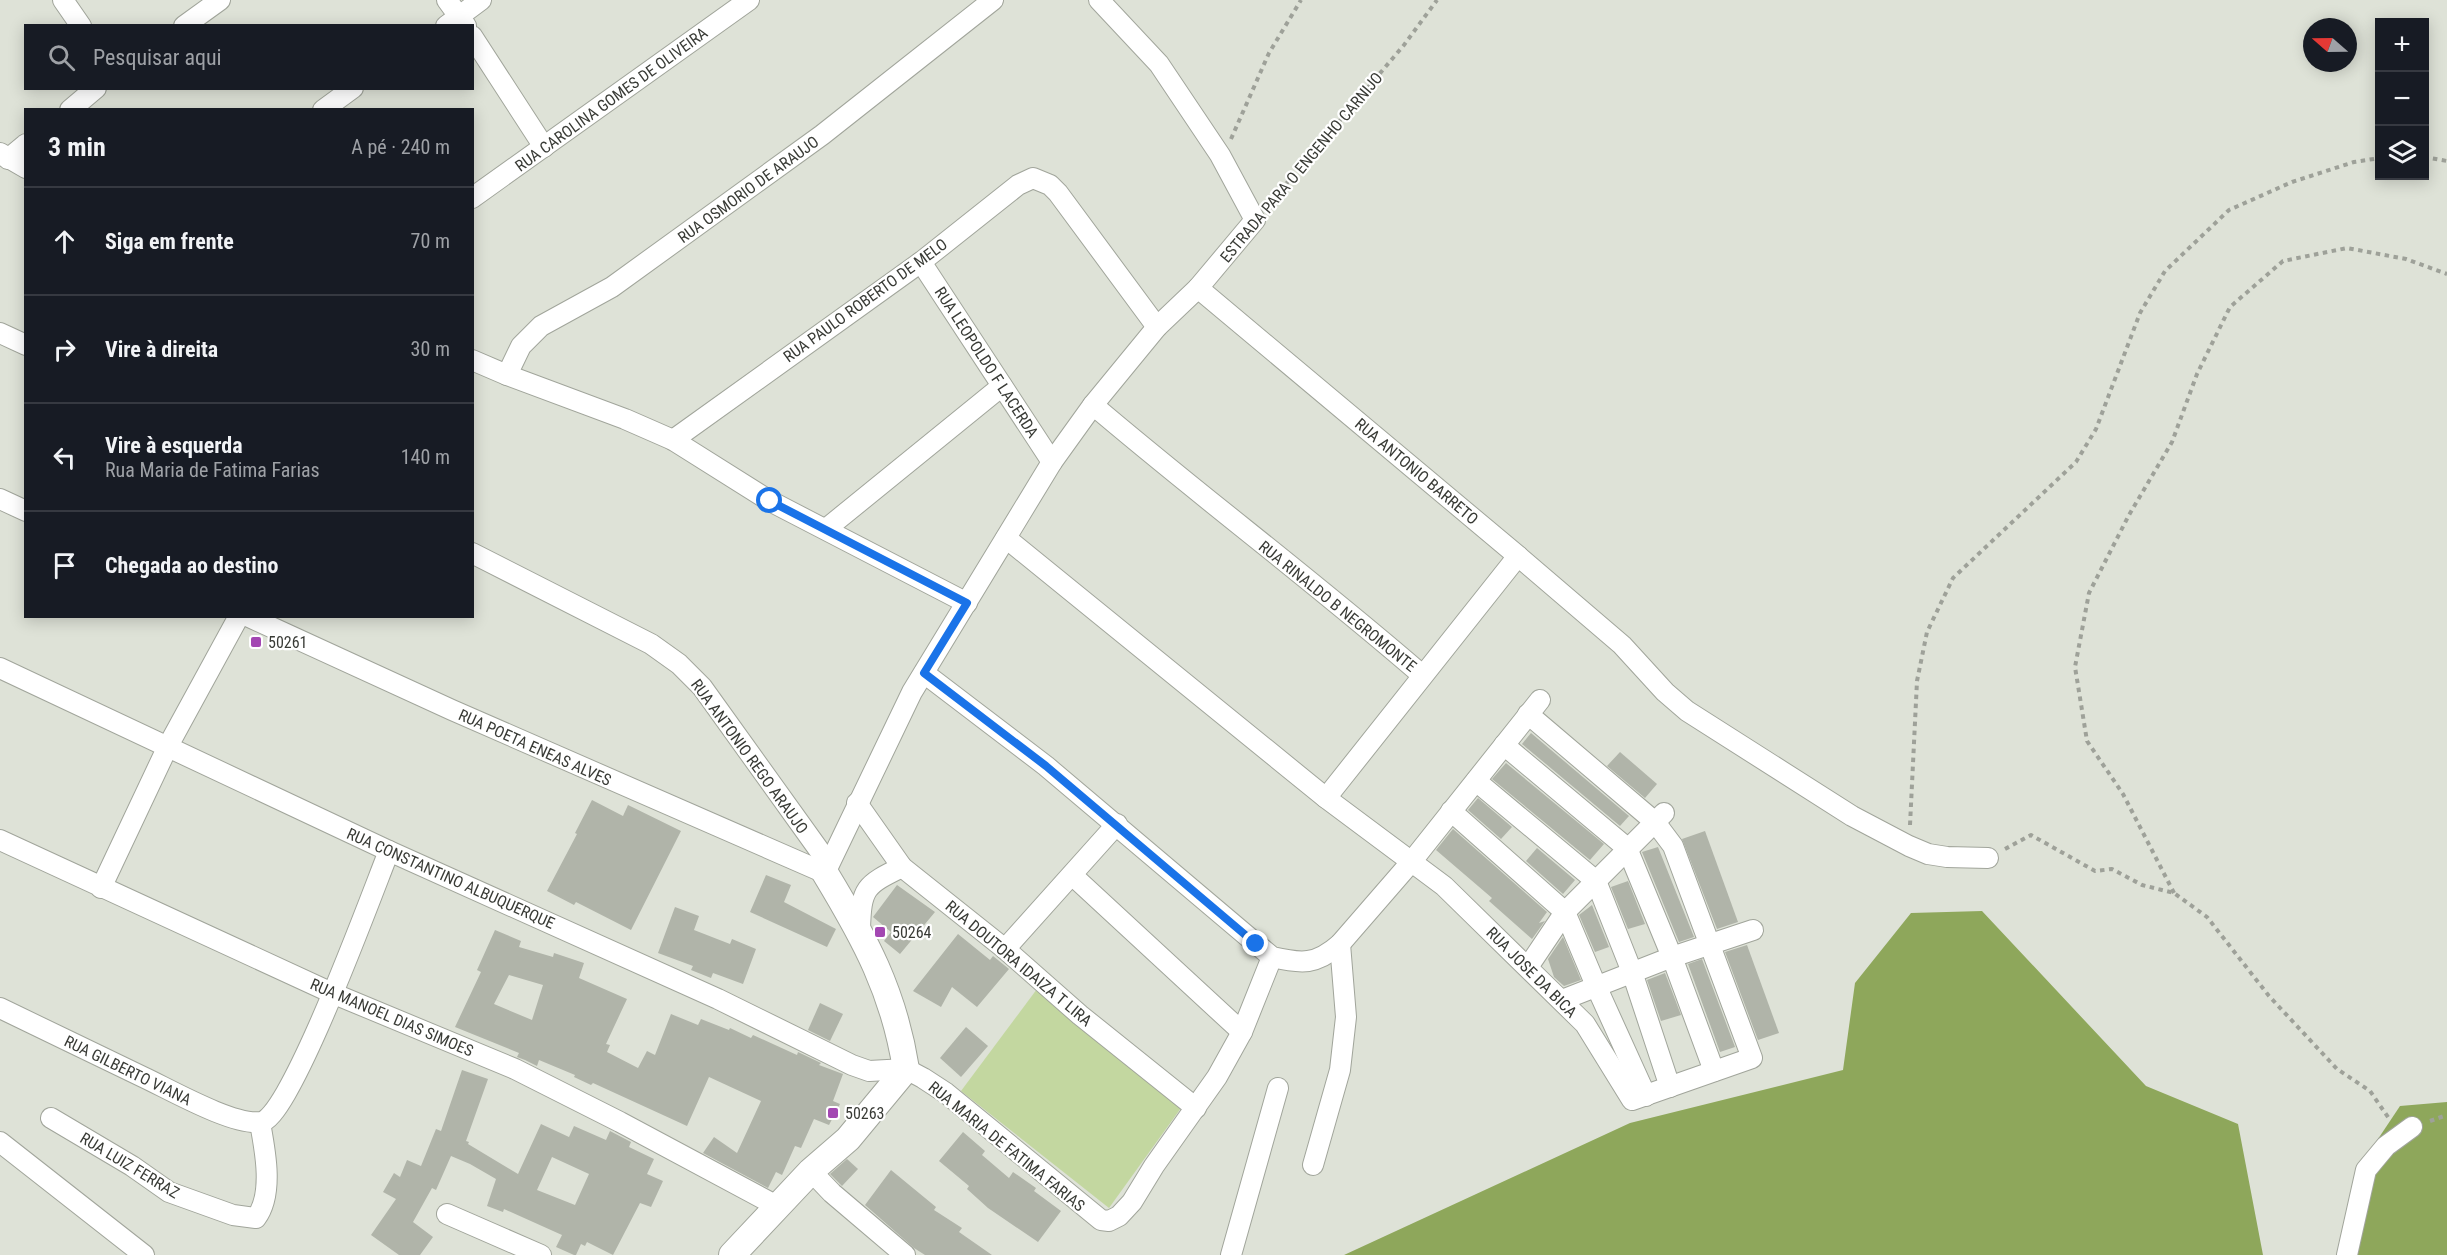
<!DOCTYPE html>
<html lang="pt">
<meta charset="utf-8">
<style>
:root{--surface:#171b24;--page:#242831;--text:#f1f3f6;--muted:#9ea1a6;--line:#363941}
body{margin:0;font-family:"Roboto Condensed",sans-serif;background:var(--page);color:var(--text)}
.controls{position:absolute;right:18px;top:18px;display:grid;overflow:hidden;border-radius:0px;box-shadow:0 3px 15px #0003}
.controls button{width:54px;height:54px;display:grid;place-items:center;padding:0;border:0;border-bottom:2px solid var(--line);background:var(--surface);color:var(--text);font:30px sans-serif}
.compass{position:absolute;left:2303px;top:18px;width:54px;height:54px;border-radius:50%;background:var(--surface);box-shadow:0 3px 15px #0003;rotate:290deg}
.stop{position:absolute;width:18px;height:18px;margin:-14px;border:4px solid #1a73e8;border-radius:50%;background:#fff}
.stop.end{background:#1a73e8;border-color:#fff;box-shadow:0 2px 6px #0008}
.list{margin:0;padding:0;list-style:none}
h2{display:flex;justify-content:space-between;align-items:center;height:78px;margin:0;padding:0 24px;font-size:26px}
h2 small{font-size:20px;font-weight:400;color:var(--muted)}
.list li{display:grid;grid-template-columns:39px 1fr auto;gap:18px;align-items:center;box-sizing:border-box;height:108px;padding:0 24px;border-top:2px solid var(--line)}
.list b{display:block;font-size:22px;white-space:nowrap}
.list p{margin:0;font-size:20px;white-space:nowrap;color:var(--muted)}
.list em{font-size:20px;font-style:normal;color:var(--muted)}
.icon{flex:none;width:33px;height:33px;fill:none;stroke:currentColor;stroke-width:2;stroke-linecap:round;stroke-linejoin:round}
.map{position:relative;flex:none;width:2447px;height:1255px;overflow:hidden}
.search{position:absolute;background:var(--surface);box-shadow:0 3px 15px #0003;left:24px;top:24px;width:450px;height:66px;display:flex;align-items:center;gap:15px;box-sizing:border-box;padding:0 21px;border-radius:0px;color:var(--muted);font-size:22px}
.panel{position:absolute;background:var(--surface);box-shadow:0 3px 15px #0003;left:24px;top:108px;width:450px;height:510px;border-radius:0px}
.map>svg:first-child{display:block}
.green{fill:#c3d7a0}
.forest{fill:#8ea75b}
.building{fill:#b0b4a9;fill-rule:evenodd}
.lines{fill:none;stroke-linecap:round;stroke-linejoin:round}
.minor-casing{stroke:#a1a59b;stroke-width:22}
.tertiary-casing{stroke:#a1a59b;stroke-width:28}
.path{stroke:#9ea199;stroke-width:4;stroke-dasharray:4.5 4.5;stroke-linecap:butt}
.minor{stroke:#fff;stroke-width:20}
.tertiary{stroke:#fff;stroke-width:26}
.route{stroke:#1a73e8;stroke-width:8}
.poi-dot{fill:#a347b2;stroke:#fff;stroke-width:2}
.labels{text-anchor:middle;stroke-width:4.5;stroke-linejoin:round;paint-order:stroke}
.street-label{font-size:16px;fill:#393b36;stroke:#fff}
.poi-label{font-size:16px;fill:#393b36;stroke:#fff;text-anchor:start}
</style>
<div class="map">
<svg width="2447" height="1255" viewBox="0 0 2447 1255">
<rect width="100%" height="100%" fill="#dee2d7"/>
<path class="green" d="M1037 989 1181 1108 1109 1208 961 1091Z"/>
<g class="forest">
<path d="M1982 911 2146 1086 2238 1124 2263 1255H1344L1630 1123 1843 1070 1855 983 1911 913Z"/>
<path d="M2447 1102V1255H2347L2364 1160 2400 1106Z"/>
</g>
<g class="building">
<path d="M1531 733 1629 816 1620 826 1522 744Z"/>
<path d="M1620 752 1657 784 1645 798 1607 766Z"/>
<path d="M1506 763 1604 844 1590 860 1492 779Z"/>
<path d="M1478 798 1512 827 1501 839 1468 810Z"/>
<path d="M592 800 623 816 628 805 681 831 631 930 576 902 574 905 547 891 577 834 575 833Z"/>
<path d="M1453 829 1547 912 1539 923 1545 921 1532 939 1489 901 1492 898 1436 850Z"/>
<path d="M1705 831 1738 922 1717 929 1682 839Z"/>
<path d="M1658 847 1694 937 1679 942 1642 852Z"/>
<path d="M1537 848 1575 880 1563 894 1526 861Z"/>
<path d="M766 875 791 885 784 902 836 929 827 947 750 912Z"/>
<path d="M1628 881 1645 924 1628 929 1611 887Z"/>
<path d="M897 885 935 912 900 954 884 941 891 932 873 917Z"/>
<path d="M1592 905 1609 947 1595 952 1579 915Z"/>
<path d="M675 907 699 916 694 930 730 944 732 939 756 949 743 984 713 973 711 978 691 970 693 966 658 953Z"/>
<path d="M495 930 521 941 519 947 553 957 554 953 584 963 579 978 627 999 606 1044 610 1045 607 1052 638 1068 647 1051 655 1055 671 1014 698 1025 701 1019 729 1030 730 1028 751 1038 753 1035 797 1055 798 1052 821 1063 819 1065 843 1074 833 1101 840 1104 829 1125 814 1119 801 1148 795 1146 782 1175 776 1172 768 1188 703 1153 714 1137 737 1153 761 1101 709 1077 687 1126 593 1083 591 1085 574 1077 575 1075 539 1060 537 1066 525 1060 517 1057 519 1053 455 1027 481 972 477 970ZM509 975 543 985 532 1020 494 1004Z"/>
<path d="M958 934 990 960 993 956 1009 969 977 1007 952 987 941 1007 913 991Z"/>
<path d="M1563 937 1581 980 1564 986 1554 977 1548 959Z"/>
<path d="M1747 945 1779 1033 1758 1040 1725 952Z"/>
<path d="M1702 959 1735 1047 1720 1052 1688 964Z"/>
<path d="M1665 973 1681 1015 1661 1021 1647 980Z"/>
<path d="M820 1003 843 1014 830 1041 808 1030Z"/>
<path d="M966 1027 988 1046 961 1077 940 1058Z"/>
<path d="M462 1070 488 1079 466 1141 469 1142 468 1144 518 1174 541 1124 569 1137 574 1126 606 1140 610 1131 631 1142 629 1147 654 1159 647 1174 663 1181 651 1207 640 1203 613 1255 587 1242 585 1246 581 1244 576 1255H574L556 1247 562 1235 504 1209 503 1212 487 1206 496 1179 470 1164 451 1156 436 1190 432 1188 413 1222 433 1237 420 1255H399L371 1235 396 1199 383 1192 394 1173 400 1177 407 1160 421 1166 436 1129 441 1131ZM552 1157 589 1174 575 1205 537 1190Z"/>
<path d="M963 1132 985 1151 982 1155 1009 1178 1013 1172 1036 1188 1034 1191 1061 1211 1038 1242 988 1208 967 1189 969 1186 939 1161Z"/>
<path d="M847 1159 858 1169 842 1186 830 1174Z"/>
<path d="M891 1170 936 1207 934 1210 962 1228 959 1232 992 1255H925L914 1248 865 1205Z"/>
</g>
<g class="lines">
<defs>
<g id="minor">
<path d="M63 0 81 26"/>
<path d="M447 0 466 26"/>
<path d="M184 26 220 0"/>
<path d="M446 26 481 0"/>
<path d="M472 36 544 147"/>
<path d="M70 110 96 88"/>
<path d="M323 110 353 88"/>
<path d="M0 153 26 168"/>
<path d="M8 159 26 144"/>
<path d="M472 198 749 0"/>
<path d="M921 262 1052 462"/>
<path d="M1198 288 1518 556 1326 798"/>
<path d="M0 333 26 345"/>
<path d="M472 360 507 375 625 419 673 440 770 501 967 603"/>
<path d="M507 375 521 346 541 326 612 287 822 135 993 0"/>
<path d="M1093 405C1201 497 1315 582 1422 675"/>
<path d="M673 440 921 262 1018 185 1033 178 1050 185 1058 193 1157 327"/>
<path d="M0 499 26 511"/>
<path d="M826 529 1002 386"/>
<path d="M1006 538 1326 798 1444 886 1585 1024 1632 1100 1752 1058 1673 846 1655 822 1528 714"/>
<path d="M472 553 651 644 679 664 702 687 829 864"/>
<path d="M1518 556 1622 645 1665 692 1687 711 1852 816 1909 846 1928 854 1947 857 1988 858"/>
<path d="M247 616 452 710 825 873 912 692 1052 462 1093 405 1157 327 1198 288 1255 220 1220 155 1159 64 1099 0"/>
<path d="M0 668 389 851 718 999 852 1065 869 1071 906 1069 923 1078 946 1093 1101 1220 1109 1221 1119 1216 1132 1202 1154 1166 1217 1077 1242 1032 1272 957"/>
<path d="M924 673 1046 766 1272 957C1302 964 1316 965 1340 944L1412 861 1540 700"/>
<path d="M1504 745 1627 848 1672 957 1714 1071"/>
<path d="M1476 781 1596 881 1632 972 1670 1087"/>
<path d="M857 803 902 867 1005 949 1080 1015 1196 1108"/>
<path d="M1451 811 1565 912 1597 988 1646 1096"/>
<path d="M0 840 332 993 515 1069 620 1122 777 1206"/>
<path d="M1072 875 1242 1032"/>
<path d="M101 888 168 746 239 616"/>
<path d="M860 930C861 888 865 885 902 867"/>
<path d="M1005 949 1117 824"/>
<path d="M1528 967 1565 912 1664 813"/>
<path d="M1562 1000 1672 957 1753 930"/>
<path d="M0 1008C48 1031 95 1054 143 1077 169 1089 233 1126 261 1122 290 1119 374 888 389 851"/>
<path d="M51 1118 132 1166 169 1192 233 1215 256 1218C274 1194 265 1150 260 1123"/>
<path d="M0 1142 144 1255"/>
<path d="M1313 1165 1340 1070 1346 1017 1340 944"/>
<path d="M811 1171 832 1193 905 1255"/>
<path d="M447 1214 541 1255"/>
<path d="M1231 1255 1278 1088"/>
<path d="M2347 1255 2366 1170 2386 1146 2412 1127"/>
</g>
<path id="tertiary" d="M732 1255 811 1171 848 1139 906 1069C894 992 865 939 825 873"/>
</defs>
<use href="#minor" class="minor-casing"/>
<use href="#tertiary" class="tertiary-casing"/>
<g class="path">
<path d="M1231 139 1269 53 1301 0"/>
<path d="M2424 157 2447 161"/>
<path d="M1269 204 1404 45 1437 0"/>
<path d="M1910 825 1917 681 1927 632 1953 578 2076 462 2096 429 2140 313 2165 271 2229 210 2292 182 2354 162 2380 158"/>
<path d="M2005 849 2031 835 2095 871 2112 869 2142 885 2174 893 2207 917 2269 996 2337 1069 2370 1091 2390 1120"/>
<path d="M2174 893 2123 794 2087 741 2075 667 2089 593 2129 515 2172 442 2197 374 2230 307 2283 261 2347 248 2406 259 2447 274"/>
<path d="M2430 1121 2447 1115"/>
</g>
<use href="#minor" class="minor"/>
<use href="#tertiary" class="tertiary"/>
</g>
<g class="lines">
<path class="route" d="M770 501 967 603 924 673 1046 766 1256 944"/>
</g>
<g class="poi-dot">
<rect x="250" y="636" width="12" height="12" rx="3"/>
<rect x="874" y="926" width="12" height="12" rx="3"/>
<rect x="827" y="1107" width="12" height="12" rx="3"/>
</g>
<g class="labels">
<g class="street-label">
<text transform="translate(611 99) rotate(-36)" y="6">RUA CAROLINA GOMES DE OLIVEIRA</text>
<text transform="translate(1301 167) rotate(-50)" y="6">ESTRADA PARA O ENGENHO CARNIJO</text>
<text transform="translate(748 189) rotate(-36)" y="6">RUA OSMORIO DE ARAUJO</text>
<text transform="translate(865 300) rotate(-36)" y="6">RUA PAULO ROBERTO DE MELO</text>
<text transform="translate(987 362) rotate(57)" y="6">RUA LEOPOLDO F LACERDA</text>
<text transform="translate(1417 471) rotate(40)" y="6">RUA ANTONIO BARRETO</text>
<text transform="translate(1338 606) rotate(39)" y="6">RUA RINALDO B NEGROMONTE</text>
<text transform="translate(535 747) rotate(24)" y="6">RUA POETA ENEAS ALVES</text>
<text transform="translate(750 756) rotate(54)" y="6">RUA ANTONIO REGO ARAUJO</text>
<text transform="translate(451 878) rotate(24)" y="6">RUA CONSTANTINO ALBUQUERQUE</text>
<text transform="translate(1019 963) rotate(40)" y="6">RUA DOUTORA IDAIZA T LIRA</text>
<text transform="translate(1532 972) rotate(45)" y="6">RUA JOSE DA BICA</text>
<text transform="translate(392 1017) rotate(23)" y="6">RUA MANOEL DIAS SIMOES</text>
<text transform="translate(128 1070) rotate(26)" y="6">RUA GILBERTO VIANA</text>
<text transform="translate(1007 1146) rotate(39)" y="6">RUA MARIA DE FATIMA FARIAS</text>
<text transform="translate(130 1165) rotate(31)" y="6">RUA LUIZ FERRAZ</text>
</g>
<g class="poi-label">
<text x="268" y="648">50261</text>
<text x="892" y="938">50264</text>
<text x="845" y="1119">50263</text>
</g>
</g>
</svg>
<div class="controls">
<button>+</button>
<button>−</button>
<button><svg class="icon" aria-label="layers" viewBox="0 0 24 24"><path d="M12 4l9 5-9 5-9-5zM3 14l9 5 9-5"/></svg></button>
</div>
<svg class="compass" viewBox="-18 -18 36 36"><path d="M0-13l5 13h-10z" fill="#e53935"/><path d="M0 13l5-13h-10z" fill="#9ea1a6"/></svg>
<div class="stop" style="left:770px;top:501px"></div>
<div class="stop end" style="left:1256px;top:944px"></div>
<div class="search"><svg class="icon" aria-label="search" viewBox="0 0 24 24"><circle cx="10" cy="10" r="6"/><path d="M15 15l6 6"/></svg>Pesquisar aqui</div>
<section class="panel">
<h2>3 min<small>A pé · 240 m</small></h2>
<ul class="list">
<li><svg class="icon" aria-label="ahead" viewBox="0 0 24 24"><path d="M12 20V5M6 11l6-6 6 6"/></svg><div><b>Siga em frente</b></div><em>70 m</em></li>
<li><svg class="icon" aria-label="right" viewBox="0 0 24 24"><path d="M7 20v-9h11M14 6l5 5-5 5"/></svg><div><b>Vire à direita</b></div><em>30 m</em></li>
<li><svg class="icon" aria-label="left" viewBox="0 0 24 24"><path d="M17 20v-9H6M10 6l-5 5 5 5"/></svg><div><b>Vire à esquerda</b><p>Rua Maria de Fatima Farias</p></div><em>140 m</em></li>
<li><svg class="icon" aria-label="arrive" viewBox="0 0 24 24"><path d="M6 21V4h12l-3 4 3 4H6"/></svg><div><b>Chegada ao destino</b></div></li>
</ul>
</section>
</div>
